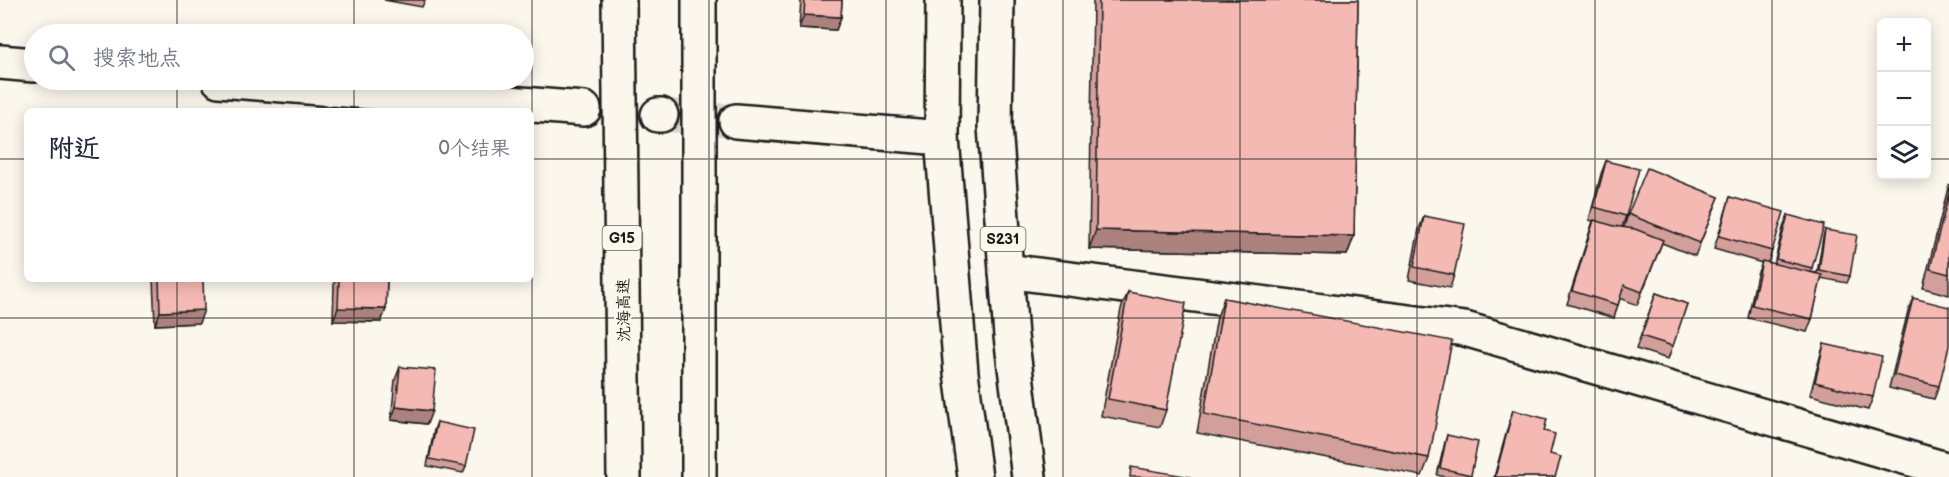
<!DOCTYPE html>
<html lang="zh">
<meta charset="utf-8">
<style>
:root{--surface:#fff;--page:#f6f6f7;--text:#1f2937;--muted:#747a83;--line:#e0e1e3}
body{margin:0;font-family:"Balsamiq Sans","LXGW WenKai TC",sans-serif;background:var(--page);color:var(--text)}
.controls{position:absolute;right:18px;top:18px;display:grid;overflow:hidden;border-radius:9px;box-shadow:0 3px 15px #0003}
.controls button{width:54px;height:54px;display:grid;place-items:center;padding:0;border:0;border-bottom:2px solid var(--line);background:var(--surface);color:var(--text);font:30px sans-serif}
.list{margin:0;padding:0;list-style:none}
h2{display:flex;justify-content:space-between;align-items:center;height:78px;margin:0;padding:0 24px;font-size:26px}
h2 small{font-size:20px;font-weight:400;color:var(--muted)}
.icon{flex:none;width:33px;height:33px;fill:none;stroke:currentColor;stroke-width:2;stroke-linecap:round;stroke-linejoin:round}
.map{position:relative;flex:none;width:1949px;height:477px;overflow:hidden}
.search{position:absolute;background:var(--surface);box-shadow:0 3px 15px #0003;left:24px;top:24px;width:510px;height:66px;display:flex;align-items:center;gap:15px;box-sizing:border-box;padding:0 21px;border-radius:33px;color:var(--muted);font-size:22px}
.panel{position:absolute;background:var(--surface);box-shadow:0 3px 15px #0003;left:24px;top:108px;width:510px;height:174px;border-radius:9px}
.map>svg:first-child{display:block}
.lines{fill:none;stroke-linecap:round;stroke-linejoin:round}
.street-tunnel{stroke:#dad6cd;stroke-width:33;stroke-dasharray:33 16;stroke-linecap:butt}
.street-casing{stroke:#1c1c1c;stroke-width:38}
.primary-casing{stroke:#1c1c1c;stroke-width:38}
.highway-casing{stroke:#1c1c1c;stroke-width:38}
.street{stroke:#fbf7ec;stroke-width:33}
.primary{stroke:#fbf7ec;stroke-width:33}
.highway{stroke:#fbf7ec;stroke-width:33}
.wall{fill:#d39f9b;stroke:#1c1c1c;stroke-width:1.5}
.shaded-wall{fill:#ac827e;stroke:#1c1c1c;stroke-width:1.5}
.building{fill:#f5b9b4;stroke:#1c1c1c;stroke-width:1.5}
.grid{fill:none;stroke:#1c1c1c;stroke-width:1.5;stroke-opacity:0.55}
.labels{text-anchor:middle;stroke-width:4.5;stroke-linejoin:round;paint-order:stroke}
.shield{fill:#fbf7ec;stroke:#5f5e5a;stroke-width:1.5}
.shield-label{font-size:15px;font-weight:bold;fill:#1c1c1c}
.street-label{font-size:16px;fill:#1c1c1c;stroke:#fbf7ec}
</style>
<div class="map">
<svg width="1949" height="477" viewBox="0 0 1949 477">
<rect width="100%" height="100%" fill="#fbf7ec"/>
<filter id="ink" filterUnits="userSpaceOnUse"><feTurbulence type="fractalNoise" baseFrequency=".0167" numOctaves="2"/><feDisplacementMap in="SourceGraphic" scale="12" xChannelSelector="R" yChannelSelector="G"/><feConvolveMatrix kernelMatrix="1 2 1 2 8 2 1 2 1" color-interpolation-filters="sRGB"/></filter>
<g filter="url(#ink)">
<g class="lines">
<path class="street-tunnel" d="M661 115 736 121"/>
<defs>
<g id="street">
<path d="M0 62 34 65"/>
<path d="M219 80 584 109"/>
<path d="M658 115H661"/>
<path d="M736 121 942 138"/>
<path d="M1006 271 1465 329 1949 470"/>
</g>
<g id="primary">
<path d="M943 0 942 138 961 373 975 477"/>
<path d="M997 0 995 127 1011 336 1029 477"/>
</g>
<g id="highway">
<path d="M619 0 624 477"/>
<path d="M699 477V0"/>
</g>
</defs>
<use href="#street" class="street-casing"/>
<use href="#primary" class="primary-casing"/>
<use href="#highway" class="highway-casing"/>
<use href="#street" class="street"/>
<use href="#primary" class="primary"/>
<use href="#highway" class="highway"/>
</g>
<g class="wall">
<path d="M384 0H425L422 7Z"/>
<path d="M801 0H842L841 17 836 30 799 28Z"/>
<path d="M1093 0H1358L1354 236 1347 255 1089 249Z"/>
<path d="M1606 161 1626 216 1622 227H1624L1628 214 1719 197 1695 256 1662 243 1637 305 1620 298 1614 318 1567 304 1593 221 1589 220 1601 174Z"/>
<path d="M1949 184V295L1923 288Z"/>
<path d="M1730 197 1772 251 1768 262 1774 264 1783 228 1788 215 1812 268 1811 272 1817 273 1823 237 1825 230 1850 276 1847 283 1821 278 1812 319 1807 332 1748 318 1757 274 1762 263 1714 249Z"/>
<path d="M1424 216 1454 275 1450 288 1409 280 1419 229Z"/>
<path d="M153 279H203L199 323 155 325Z"/>
<path d="M328 279H387L386 309 381 322 333 321 334 284 335 280Z"/>
<path d="M1128 292 1166 410 1160 427 1101 416 1121 309Z"/>
<path d="M1656 293 1687 304 1668 359 1636 349Z"/>
<path d="M1224 298 1429 458 1422 476 1197 433 1217 317Z"/>
<path d="M1913 298 1939 386 1934 399 1889 388 1908 311Z"/>
<path d="M1824 344 1873 397 1868 410 1810 395 1820 357Z"/>
<path d="M400 367 427 424 391 420 395 380Z"/>
<path d="M1513 410 1544 431 1555 477H1494L1509 423Z"/>
<path d="M437 422 466 466 463 473 427 466 434 430Z"/>
<path d="M1447 435 1471 475V477H1445L1437 475 1445 442Z"/>
</g>
<g class="shaded-wall">
<path d="M804 15 841 17 836 30 799 28Z"/>
<path d="M1096 230 1354 236 1347 255 1089 249Z"/>
<path d="M338 308 386 309 381 322 333 321Z"/>
<path d="M204 310 199 323 155 325 160 312Z"/>
<path d="M396 407 432 411 427 424 391 420Z"/>
</g>
<g class="building">
<path d="M805 0H842L841 17 804 15Z"/>
<path d="M1099 0H1358L1354 236 1096 230Z"/>
<path d="M1606 161 1639 169 1626 216 1594 207Z"/>
<path d="M1647 168 1719 197 1700 243 1628 214Z"/>
<path d="M1949 193V274L1930 269Z"/>
<path d="M1730 197 1784 212 1772 251 1719 236Z"/>
<path d="M1788 215 1824 225 1812 268 1776 259Z"/>
<path d="M1424 216 1465 224 1454 275 1414 267Z"/>
<path d="M1594 220 1614 226 1635 229 1663 240 1642 292 1624 285 1618 305 1572 291Z"/>
<path d="M1825 230 1857 235 1850 276 1819 270Z"/>
<path d="M1762 261 1822 275 1812 319 1752 305Z"/>
<path d="M159 279H203L204 310 160 312Z"/>
<path d="M339 279H387L386 309 338 308Z"/>
<path d="M1128 292 1186 303 1166 410 1108 399Z"/>
<path d="M1656 293 1687 304 1673 346 1641 336Z"/>
<path d="M1224 298 1452 341 1429 458 1204 414Z"/>
<path d="M1913 298 1949 307V346L1939 386 1894 375Z"/>
<path d="M1824 344 1882 357 1873 397 1815 382Z"/>
<path d="M400 367 436 370 432 411 396 407Z"/>
<path d="M1513 410 1547 419 1544 431 1555 434 1550 454 1561 457 1555 477H1495Z"/>
<path d="M437 422 474 430 466 466 429 459Z"/>
<path d="M1447 435 1478 442 1471 475 1440 468Z"/>
<path d="M1131 467 1191 477H1130Z"/>
</g>
</g>
<path class="grid" d="M177 0V34M354 0V34M532 0V477M709 0V477M886 0V477M1063 0V477M1240 0V477M1417 0V477M1595 0V477M1772 0V477M177 80V111M354 80V111M0 159H27M531 159H1882M1926 159H1949M177 279V477M354 279V477M0 318H1949"/>
<g class="labels">
<g class="shield">
<rect x="602.5" y="226" width="39" height="24" rx="4.5"/>
<rect x="980.5" y="227" width="45" height="24" rx="4.5"/>
</g>
<g class="shield-label">
<text x="622" y="243">G15</text>
<text x="1003" y="244">S231</text>
</g>
<g class="street-label">
<text transform="translate(623 310) rotate(-91)" y="6">沈海高速</text>
</g>
</g>
</svg>
<div class="controls">
<button>+</button>
<button>−</button>
<button><svg class="icon" aria-label="layers" viewBox="0 0 24 24"><path d="M12 4l9 5-9 5-9-5zM3 14l9 5 9-5"/></svg></button>
</div>
<div class="search"><svg class="icon" aria-label="search" viewBox="0 0 24 24"><circle cx="10" cy="10" r="6"/><path d="M15 15l6 6"/></svg>搜索地点</div>
<section class="panel">
<h2>附近<small>0个结果</small></h2>
<ul class="list">
</ul>
</section>
</div>
